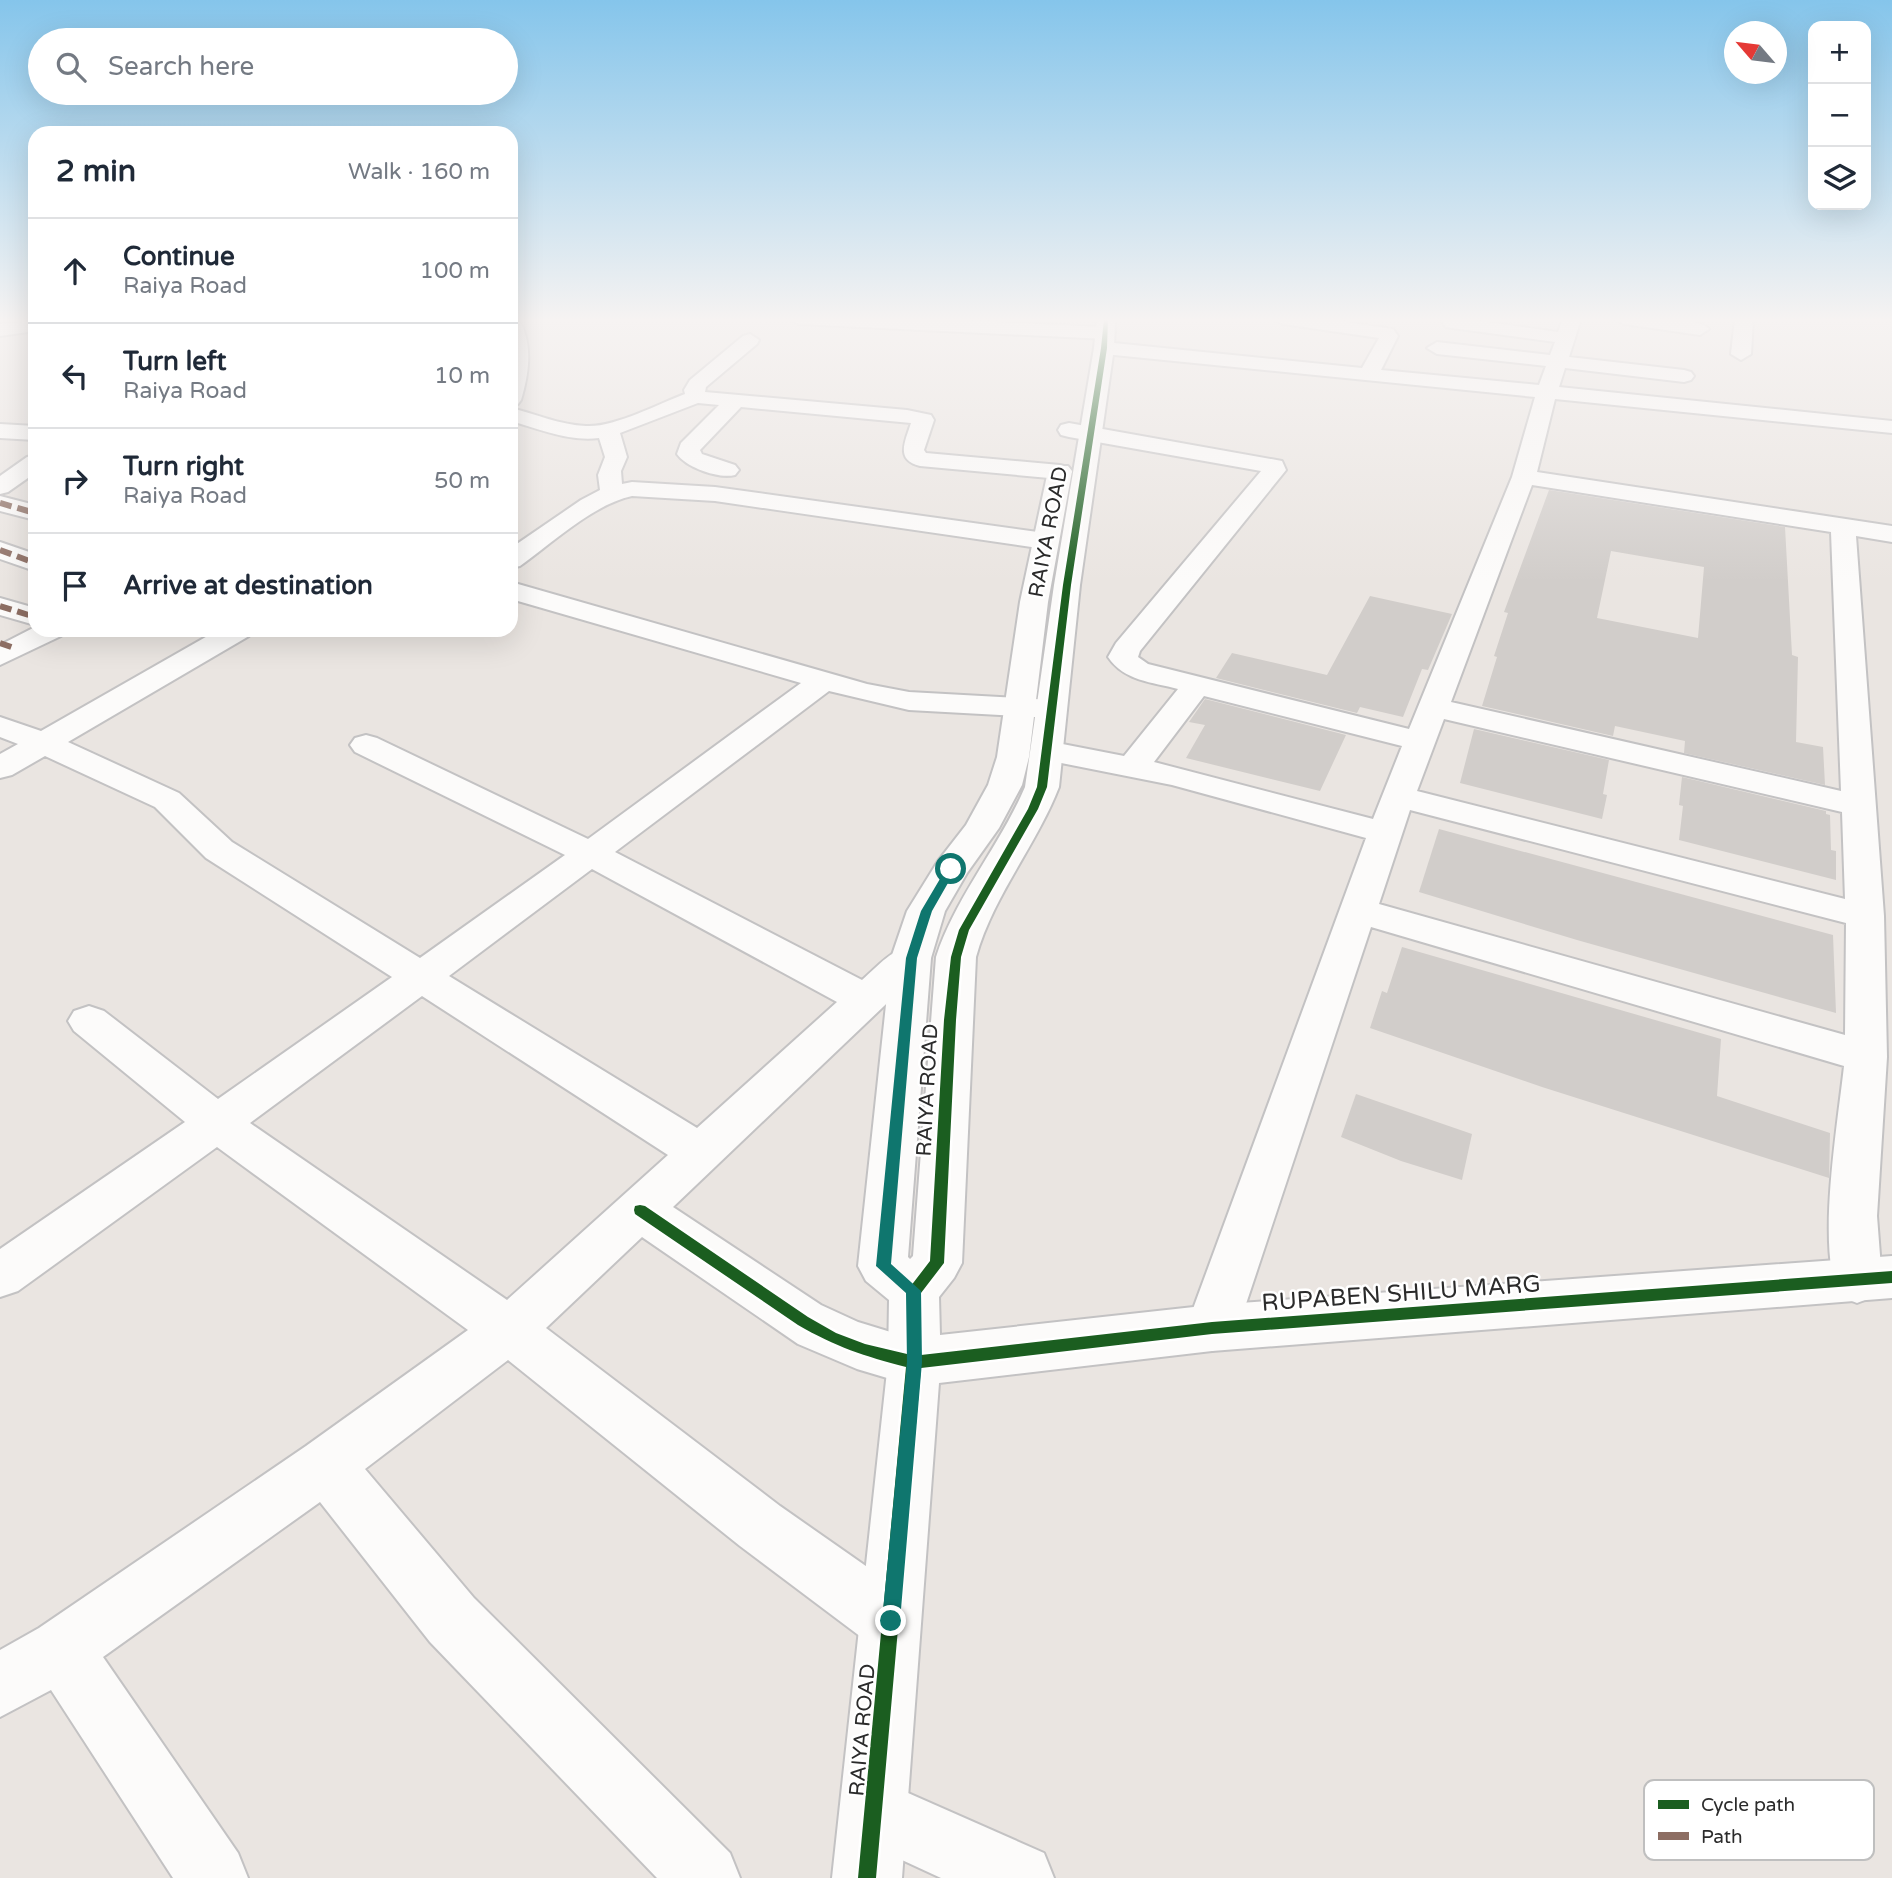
<!DOCTYPE html>
<meta charset="utf-8">
<style>
:root{--surface:#fff;--page:#f2f2f3;--text:#1f2937;--muted:#747a83;--line:#e0e1e3}
body{margin:0;font-family:"Varela Round",sans-serif;background:var(--page);color:var(--text)}
.controls{position:absolute;right:21px;top:21px;display:grid;overflow:hidden;border-radius:14px;box-shadow:0 7px 28px #0002}
.controls button{width:63px;height:63px;display:grid;place-items:center;padding:0;border:0;border-bottom:2px solid var(--line);background:var(--surface);color:var(--text);font:35px sans-serif}
.compass{position:absolute;left:1724px;top:21px;width:63px;height:63px;border-radius:50%;background:var(--surface);box-shadow:0 7px 28px #0002;rotate:298deg}
.stop{position:absolute;width:21px;height:21px;margin:-16px;border:5px solid #0f766e;border-radius:50%;background:#fff}
.stop.end{background:#0f766e;border-color:#fff;box-shadow:0 2px 7px #0008}
.list{margin:0;padding:0;list-style:none}
h2{display:flex;justify-content:space-between;align-items:center;height:91px;margin:0;padding:0 28px;font-size:30px}
h2 small{font-size:23px;font-weight:400;color:var(--muted)}
.list li{display:grid;grid-template-columns:46px 1fr auto;gap:21px;align-items:center;box-sizing:border-box;height:105px;padding:0 28px;border-top:2px solid var(--line)}
.list b{display:block;font-size:26px;white-space:nowrap}
.list p{margin:0;font-size:23px;white-space:nowrap;color:var(--muted)}
.list em{font-size:23px;font-style:normal;color:var(--muted)}
.icon{flex:none;width:38px;height:38px;fill:none;stroke:currentColor;stroke-width:2;stroke-linecap:round;stroke-linejoin:round}
.map{position:relative;flex:none;width:1892px;height:1878px;overflow:hidden}
.search{position:absolute;background:var(--surface);box-shadow:0 7px 28px #0002;left:28px;top:28px;width:490px;height:77px;display:flex;align-items:center;gap:18px;box-sizing:border-box;padding:0 24px;border-radius:38px;color:var(--muted);font-size:26px}
.panel{position:absolute;background:var(--surface);box-shadow:0 7px 28px #0002;left:28px;top:126px;width:490px;height:511px;border-radius:21px}
.map>svg:first-child{display:block}
.building{fill:#d1cdca;fill-rule:evenodd}
.lines{fill:none;stroke-linecap:round;stroke-linejoin:round}
.street-casing{stroke:#c3c2c3;stroke-width:4}
.secondary-casing{stroke:#c3c2c3;stroke-width:4}
.street{fill:#fcfbfa;fill-rule:evenodd}
.secondary{fill:#fcfbfa;fill-rule:evenodd}
.quiet{stroke:#8d6e63;stroke-width:6;stroke-dasharray:12 6;stroke-linecap:butt}
.cycleway-casing{stroke:#fff;stroke-width:5}
.cycleway{fill:#1b5e20;fill-rule:evenodd}
.route{fill:#0f766e}
.labels{text-anchor:middle;stroke-width:5;stroke-linejoin:round;paint-order:stroke}
.street-label{font-size:21px;fill:#2b2b2b;stroke:#fff}
.near-street-label{font-size:24px;fill:#2b2b2b;stroke:#fff}
.key{fill:#fff;stroke:#bfbfbf;stroke-width:2}
.key-label{font-size:19px;fill:#2b2b2b}
</style>
<div class="map">
<svg width="1892" height="1878" viewBox="0 0 1892 1878">
<rect width="100%" height="100%" fill="#eae5e1"/>
<g class="building">
<path d="M1549 490 1785 527 1792 655 1798 657 1796 742 1823 747 1825 785 1684 753 1685 741 1615 726 1613 736 1482 706 1497 657 1494 656 1508 613 1504 612ZM1611 551 1704 567 1698 638 1597 618Z"/>
<path d="M1370 596 1452 614 1428 670 1422 669 1403 717 1360 707 1357 713 1216 678 1232 653 1327 675Z"/>
<path d="M1205 699 1346 735 1320 791 1186 758 1205 725 1189 722Z"/>
<path d="M1474 729 1609 760 1603 794 1607 795 1602 819 1460 783Z"/>
<path d="M1682 777 1826 811V814L1830 815 1831 850 1836 851V880L1679 840 1683 806 1679 805Z"/>
<path d="M1439 829 1833 935 1836 1013 1577 940 1419 892Z"/>
<path d="M1402 947 1721 1039 1717 1096 1830 1133 1829 1178 1542 1087 1370 1028 1382 991 1387 993Z"/>
<path d="M1356 1094 1472 1134 1462 1180 1401 1161 1341 1137Z"/>
</g>
<g class="lines">
<defs>
<g id="street">
<path d="M511 319H519C533 345 529 373 521 400L518 404 511 406Z"/>
<path d="M790 319H925L1106 327 1115 333 1106 339 799 324Z"/>
<path d="M1274 319H1325L1393 329 1398 336 1381 370 1539 385 1546 366 1437 354 1427 348 1437 342 1550 355 1555 342 1452 328 1446 327 1440 319H1465L1558 332 1563 319H1581L1569 357 1684 370 1691 372 1694 376 1691 380 1684 382 1565 368 1559 387 1892 421V433L1555 399 1537 472 1892 526V542L1856 536 1884 916 1887 1057 1877 1216 1882 1281 1875 1296 1857 1303 1839 1296C1816 1248 1838 1122 1844 1066L1371 927 1238 1328 1230 1344 1212 1351 1194 1344 1186 1328 1366 838 1172 785 1036 758 1031 751 1036 744 1047 741 1124 756 1178 689C1152 682 1124 681 1108 657L1116 643 1261 471 1069 437 1061 435 1058 430 1061 425 1069 423 1282 461 1286 470 1282 475 1140 651 1138 657 1148 664 1409 729 1512 477 1535 397 1104 354 1094 348 1104 342 1362 368 1379 338 1283 324ZM1532 485 1831 532 1841 791 1451 702ZM1204 696 1402 746 1373 819 1154 762ZM1444 719 1842 812 1845 899 1417 791ZM1410 810 1846 923 1845 1035 1379 904Z"/>
<path d="M1615 319C1635 319 1697 315 1709 329L1700 335 1624 324Z"/>
<path d="M1735 319H1753L1751 354 1741 360 1731 354Z"/>
<path d="M35 321V331L0 336V324Z"/>
<path d="M750 334 759 340 757 344 706 387 705 392 907 410 931 415 934 420 924 450 926 453 1060 465 1068 467 1072 472 1068 477 1060 479 920 466C895 460 905 442 911 423L741 407 700 450 702 454 735 465 739 470 735 475C719 479 687 468 677 454L681 443 719 405 698 403 620 433 627 457 621 471 622 484 632 482 715 487 1045 533 1054 536 1058 541 1054 546 1045 549 715 501 632 496C594 504 552 543 520 566L511 568V548L581 500 600 490 598 475 605 457 599 438C570 442 539 429 511 421V408C536 414 560 425 586 426 613 428 658 404 685 394L684 390 690 380 743 336Z"/>
<path d="M0 424 35 426V440L0 438Z"/>
<path d="M35 455V473L8 492 0 494V476L27 457Z"/>
<path d="M0 496 35 505V520L0 511Z"/>
<path d="M0 542 35 554V571L0 559Z"/>
<path d="M511 582 867 684 909 692 1052 700 1063 702 1067 709 1063 716 1052 718 909 710 829 691 615 852 862 980C882 963 897 941 925 949L931 958 925 967 673 1207 821 1305 858 1322 933 1345 940 1362 933 1379 914 1386 857 1369 798 1344 642 1237 546 1328 780 1506 913 1599 921 1621 913 1643 891 1651 869 1643 740 1546 508 1360 365 1469 474 1598 730 1853 740 1878H657L430 1642 320 1502 103 1657 238 1853 248 1878H173L51 1690 0 1717V1650L39 1628 306 1446 468 1330 217 1147 18 1291 0 1297V1249L185 1122 74 1031 68 1021 74 1011 89 1006 104 1011 218 1099 392 977 206 858 155 807 45 756 12 775 0 778V754L18 744 0 737V717L41 731 218 630H253L249 636 68 742 179 793 232 842 420 958 565 855 355 752 350 745 355 738 366 735 377 738 588 839 801 683 511 599ZM592 869 837 1002 697 1128 449 976ZM422 996 668 1155 507 1300 250 1123Z"/>
<path d="M0 598 35 608V625L0 615Z"/>
<path d="M35 627V630H65L61 636 0 665V645Z"/>
<path d="M874 1778 1044 1853 1054 1878H941L850 1836 840 1812 850 1788Z"/>
</g>
<path id="secondary" d="M1097 319H1115L1114 348 1080 585 1059 787C1036 846 993 896 976 957L962 1263 954 1278 939 1297 940 1335 1212 1305 1892 1256V1298L1212 1351 939 1383 902 1878H832L888 1362 889 1300 866 1281 858 1266 891 958 907 911 938 861 966 825 988 785 997 757 1020 602 1048 471 1052 466H1068L1072 471 1048 602 1029 757 1022 785 999 828 967 873 945 911 931 958 908 1257 910 1259 913 1256 936 957C956 896 1000 846 1025 787L1054 585 1094 348Z"/>
</defs>
<use href="#street" class="street-casing"/>
<use href="#secondary" class="secondary-casing"/>
<use href="#street" class="street"/>
<use href="#secondary" class="secondary"/>
<g class="quiet">
<path d="M0 503 35 513"/>
<path d="M0 550 35 563"/>
<path d="M0 606 35 617"/>
<path d="M234 630 237 631"/>
<path d="M0 643 14 648"/>
</g>
<defs>
<path id="cycleway" d="M1104 319H1108L1107 348 1071 585 1047 787 1038 809 969 930 961 957 956 1020 944 1263 921 1293V1355L1212 1322 1892 1271V1283L1212 1334 921 1368 876 1878H858L906 1367C864 1356 836 1347 798 1325L635 1214 634 1210 635 1206 640 1205 645 1206 808 1317 836 1333 865 1344 907 1354V1291L930 1261 944 1020 951 957 959 930 1028 809 1037 787 1063 585 1101 348Z"/>
</defs>
<use href="#cycleway" class="cycleway-casing"/>
<use href="#cycleway" class="cycleway"/>
</g>
<linearGradient id="sky" x2="0" y2="1"><stop stop-color="#85c5eb"/><stop offset="0.55" stop-color="#f6f3f2"/><stop offset="1" stop-color="#f6f3f2" stop-opacity="0"/></linearGradient>
<rect width="1892" height="582" fill="url(#sky)"/>
<path class="route" d="M951 866 956 869 932 911 917 958 891 1264 921 1291 922 1362 900 1621 897 1628 891 1630 885 1628 882 1621 907 1362 906 1293 876 1266 906 958 921 911 947 867Z"/>
<g class="labels">
<g class="street-label">
<text transform="translate(1048 532) rotate(-79)" y="7">RAIYA ROAD</text>
<text transform="translate(927 1090) rotate(-87)" y="7">RAIYA ROAD</text>
<text transform="translate(862 1730) rotate(-85)" y="7">RAIYA ROAD</text>
</g>
<g class="near-street-label">
<text transform="translate(1401 1293) rotate(-4)" y="8">RUPABEN SHILU MARG</text>
</g>
</g>
<rect x="1644" y="1780" width="230" height="80" rx="10" class="key"/>
<rect x="1658" y="1800" width="31" height="9" fill="#1b5e20"/>
<rect x="1658" y="1832" width="31" height="8" fill="#8d6e63"/>
<g class="key-label">
<text x="1701" y="1811">Cycle path</text>
<text x="1701" y="1843">Path</text>
</g>
</svg>
<div class="controls">
<button>+</button>
<button>−</button>
<button><svg class="icon" aria-label="layers" viewBox="0 0 24 24"><path d="M12 4l9 5-9 5-9-5zM3 14l9 5 9-5"/></svg></button>
</div>
<svg class="compass" viewBox="-18 -18 36 36"><path d="M0-13l5 13h-10z" fill="#e53935"/><path d="M0 13l5-13h-10z" fill="#747a83"/></svg>
<div class="stop" style="left:951px;top:869px"></div>
<div class="stop end" style="left:891px;top:1621px"></div>
<div class="search"><svg class="icon" aria-label="search" viewBox="0 0 24 24"><circle cx="10" cy="10" r="6"/><path d="M15 15l6 6"/></svg>Search here</div>
<section class="panel">
<h2>2 min<small>Walk · 160 m</small></h2>
<ul class="list">
<li><svg class="icon" aria-label="ahead" viewBox="0 0 24 24"><path d="M12 20V5M6 11l6-6 6 6"/></svg><div><b>Continue</b><p>Raiya Road</p></div><em>100 m</em></li>
<li><svg class="icon" aria-label="left" viewBox="0 0 24 24"><path d="M17 20v-9H6M10 6l-5 5 5 5"/></svg><div><b>Turn left</b><p>Raiya Road</p></div><em>10 m</em></li>
<li><svg class="icon" aria-label="right" viewBox="0 0 24 24"><path d="M7 20v-9h11M14 6l5 5-5 5"/></svg><div><b>Turn right</b><p>Raiya Road</p></div><em>50 m</em></li>
<li><svg class="icon" aria-label="arrive" viewBox="0 0 24 24"><path d="M6 21V4h12l-3 4 3 4H6"/></svg><div><b>Arrive at destination</b></div></li>
</ul>
</section>
</div>
